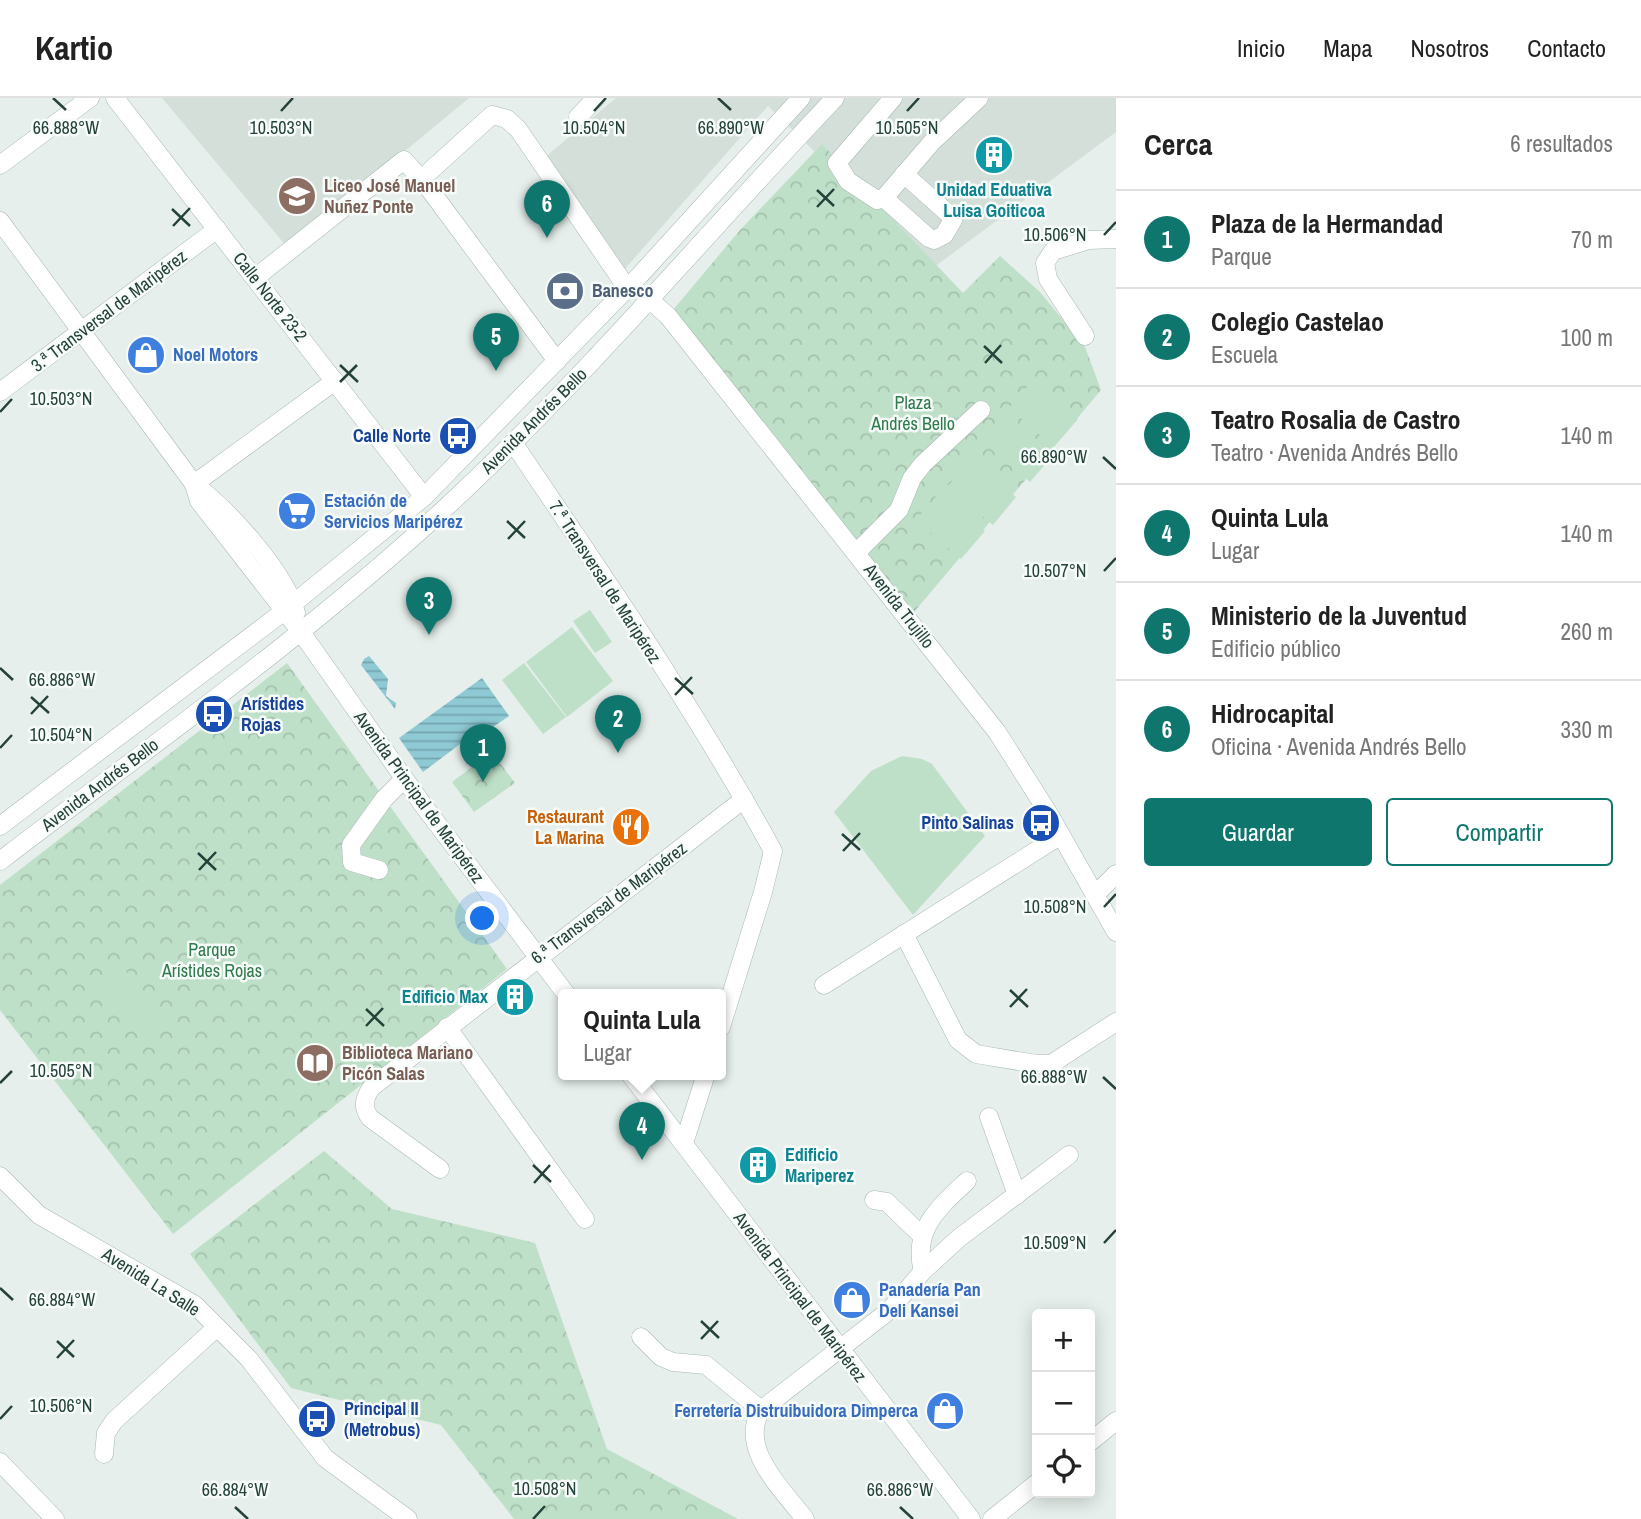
<!DOCTYPE html>
<html lang="es">
<meta charset="utf-8">
<style>
:root{--surface:#fff;--page:#f6f6f6;--text:#222;--muted:#767676;--line:#e0e0e0;--accent:#0f766e}
body{margin:0;font-family:"Archivo Narrow",sans-serif;background:var(--page);color:var(--text)}
.controls{position:absolute;right:21px;bottom:21px;display:grid;overflow:hidden;border-radius:7px;box-shadow:0 4px 18px #0003}
.controls button{width:63px;height:63px;display:grid;place-items:center;padding:0;border:0;border-bottom:2px solid var(--line);background:var(--surface);color:var(--text);font:35px sans-serif}
.you{position:absolute;left:483px;top:821px;width:24px;height:24px;margin:-18px;border:5px solid #fff;border-radius:50%;background:#1a73e8;box-shadow:0 0 0 10px #1a73e833}
.badge{display:grid;place-items:center;width:46px;height:46px;border-radius:50%;background:var(--accent);color:#fff;font-size:23px;font-weight:700}
.pin{position:absolute;translate:-50% -58px;filter:drop-shadow(0 2px 4px #0008)}
.pin::after{content:'';position:absolute;top:37px;width:24px;height:21px;background:inherit;clip-path:polygon(0 0,100% 0,50% 100%)}
.popup{position:absolute;left:558px;top:891px;width:168px;height:91px;box-sizing:border-box;display:grid;place-content:center;border-radius:7px;background:var(--surface);filter:drop-shadow(0 2px 5px #0005);font-size:23px;white-space:nowrap;color:var(--muted)}
.popup b{font-size:26px;color:var(--text)}
.popup::after{content:'';position:absolute;left:50%;top:100%;margin-left:-14px;border:14px solid transparent;border-top-color:var(--surface)}
.list{margin:0;padding:0;list-style:none}
h2{display:flex;justify-content:space-between;align-items:center;height:91px;margin:0;padding:0 28px;font-size:30px}
h2 small{font-size:23px;font-weight:400;color:var(--muted)}
.list li{display:grid;grid-template-columns:46px 1fr auto;gap:21px;align-items:center;box-sizing:border-box;height:98px;padding:0 28px;border-top:2px solid var(--line)}
.list b{display:block;font-size:26px;white-space:nowrap}
.list p{margin:0;font-size:23px;white-space:nowrap;color:var(--muted)}
.list em{font-size:23px;font-style:normal;color:var(--muted)}
.actions{display:flex;gap:14px;padding:21px 28px}
.actions a{flex:1;padding:16px 0;border:2px solid var(--accent);border-radius:7px;text-align:center;font-size:24px;color:var(--accent)}
.actions .main{background:var(--accent);color:#fff}
.icon{flex:none;width:38px;height:38px;fill:none;stroke:currentColor;stroke-width:2;stroke-linecap:round;stroke-linejoin:round}
.map{position:relative;flex:none;width:1116px;height:1421px;overflow:hidden}
header{display:flex;align-items:center;gap:42px;box-sizing:border-box;height:98px;padding:0 35px;background:var(--surface);border-bottom:2px solid var(--line)}
header strong{font-size:33px}
nav{display:flex;gap:38px;margin-inline-start:auto;font-size:24px}
main{display:flex}
aside{flex:1;background:var(--surface)}
.map>svg:first-child{display:block}
.built{fill:#d4dfda}
.forest{fill:url(#forest-crowns)}
.garden{fill:#bfe0c8}
.water{fill:url(#water-rules)}
.lines{fill:none;stroke-linecap:round;stroke-linejoin:round}
.minor-casing{stroke:#a8b8b2;stroke-width:19}
.minor{stroke:#fff;stroke-width:18}
.ticks{fill:none;stroke:#24423a;stroke-width:2.5}
.labels{text-anchor:middle;stroke-width:5;stroke-linejoin:round;paint-order:stroke}
.education-label{font-size:18px;font-weight:bold;fill:#785e54;stroke:#f7fbf9;text-anchor:start}
.culture-label{font-size:18px;font-weight:bold;fill:#0d838f;stroke:#f7fbf9}
.service-label{font-size:18px;font-weight:bold;fill:#4e5e75;stroke:#f7fbf9;text-anchor:start}
.street-label{font-size:18px;fill:#24423a;stroke:#f7fbf9}
.shop-label{font-size:18px;font-weight:bold;fill:#366cbe;stroke:#f7fbf9;text-anchor:start}
.park-label{font-size:18px;fill:#2d7a4b;stroke:#f7fbf9}
.transit-label{font-size:18px;font-weight:bold;fill:#164399;stroke:#f7fbf9;text-anchor:end}
.food-label{font-size:18px;font-weight:bold;fill:#c56008;stroke:#f7fbf9;text-anchor:end}
.ticks-label{font-size:18px;text-anchor:middle;fill:#24423a;stroke:#f7fbf9;stroke-width:5;stroke-linejoin:round;paint-order:stroke}
</style>
<header>
<strong>Kartio</strong>
<nav><a>Inicio</a><a>Mapa</a><a>Nosotros</a><a>Contacto</a></nav>
</header>
<main>
<div class="map">
<svg width="1116" height="1421" viewBox="0 0 1116 1421">
<defs>
<pattern id="forest-crowns" width="20" height="18" patternUnits="userSpaceOnUse" patternTransform="scale(1.75)"><rect width="20" height="18" fill="#bfe0c8"/><path d="M2 6a3 3 0 1 1 6 0M12 15a3 3 0 1 1 6 0" fill="none" stroke="#a4c1ad"/></pattern>
<pattern id="water-rules" width="6" height="5" patternUnits="userSpaceOnUse" patternTransform="scale(1.75)"><rect width="6" height="5" fill="#8ec9d4"/><path d="M0 2.5h6" fill="none" stroke="#74a5ad"/></pattern>
</defs>
<rect width="100%" height="100%" fill="#e6efeb"/>
<g class="built">
<path d="M162 0H469L288 150Z"/>
<path d="M616 0H1116V34L933 170 768 8 623 173 544 60Z"/>
</g>
<g class="forest">
<path d="M822 46 963 195 1000 158 1040 194 1085 249 1101 292 909 520 668 218 740 132Z"/>
<path d="M287 565 507 871 173 1136 0 912V787Z"/>
<path d="M492 654 515 685 474 714 452 684Z"/>
<path d="M324 1053 392 1111 535 1145 607 1351 738 1421H514L441 1327 291 1290 190 1156Z"/>
</g>
<g class="garden">
<path d="M1033 282 1078 321 1054 349 1009 310Z"/>
<path d="M1009 318 1054 356 1030 384 985 346Z"/>
<path d="M971 361 1016 399 993 427 947 389Z"/>
<path d="M940 394 985 433 961 461 916 422Z"/>
<path d="M590 512 612 544 595 555 573 523Z"/>
<path d="M572 529 613 583 567 619 526 564Z"/>
<path d="M524 565 566 619 543 636 502 582Z"/>
<path d="M902 658 922 661 932 666 985 738 913 817 834 714 871 673Z"/>
<path d="M125 872 166 917 141 939 100 894Z"/>
</g>
<g class="water">
<path d="M369 558 388 581 386 598 396 605 395 611 361 567 364 561Z"/>
<path d="M482 580 509 618 487 633 480 631 423 674 399 640Z"/>
</g>
<g class="lines">
<defs>
<g id="minor">
<path d="M115 0 424 399"/>
<path d="M893 0 837 65 848 83 877 102 884 100 932 44 979 0"/>
<path d="M578 19 596 0"/>
<path d="M0 67 90 0"/>
<path d="M430 73 492 17 507 21 518 31 627 190"/>
<path d="M884 100 929 140 934 142 944 137 953 122 951 118 904 76"/>
<path d="M0 123 194 386C228 412 285 473 296 515"/>
<path d="M255 180 404 62 427 88 557 263"/>
<path d="M651 203 668 218 997 634 1049 716 1116 834"/>
<path d="M1085 238 1048 181 1045 165 1053 153 1089 142 1116 141"/>
<path d="M0 294 217 131"/>
<path d="M514 346C604 479 696 612 773 753L763 794 721 929"/>
<path d="M194 386 199 403 301 534 423 707 566 896"/>
<path d="M194 386 335 283"/>
<path d="M857 454 899 412 912 380 923 366 981 312"/>
<path d="M0 728 283 514 424 399 640 177 801 0"/>
<path d="M0 763C149 649 304 540 442 413 582 284 704 138 835 0"/>
<path d="M379 772 352 764 351 747 384 701 404 681"/>
<path d="M1095 797 1116 776"/>
<path d="M904 836 958 942 976 956 1036 966H1051L1116 924"/>
<path d="M824 887 1061 737"/>
<path d="M447 929 585 1121"/>
<path d="M630 976 971 1421"/>
<path d="M989 1019 1017 1097"/>
<path d="M684 1045 706 976"/>
<path d="M440 1071 370 1020C362 1009 364 1001 371 990L744 701"/>
<path d="M0 1078 39 1117 195 1207 249 1261 325 1360 408 1421"/>
<path d="M874 1102 887 1104 921 1137"/>
<path d="M923 1173C912 1132 939 1109 967 1083"/>
<path d="M641 1239 661 1259 673 1264 706 1267 761 1312"/>
<path d="M1090 1344 1116 1323"/>
<path d="M104 1356 106 1335 114 1323 217 1229"/>
<path d="M0 1364 55 1421"/>
<path d="M805 1421C783 1392 738 1351 761 1312L890 1212 923 1173 959 1140 1069 1057"/>
<path d="M992 1421 1037 1385"/>
</g>
</defs>
<use href="#minor" class="minor-casing"/>
<use href="#minor" class="minor"/>
</g>
<path class="ticks" d="M53 0 66 12M718 0 731 12M281 13 293 0M594 13 606 0M907 13 919 0M817 92 834 108M817 109 834 91M172 111 190 128M173 128 190 110M1104 137 1116 124M984 248 1002 265M985 265 1001 247M340 267 358 284M340 284 357 267M0 314 12 301M1103 359 1116 371M507 423 525 440M508 441 525 423M1104 473 1116 460M0 570 13 582M675 580 693 596M675 597 692 579M31 599 49 615M31 616 48 598M0 650 12 637M842 736 860 752M843 753 860 735M198 755 216 772M199 772 216 754M1104 809 1116 796M1010 892 1028 909M1010 909 1027 891M366 911 384 928M366 928 383 910M1103 979 1116 991M0 985 12 973M533 1067 551 1084M534 1085 550 1067M1104 1145 1116 1132M0 1190 13 1202M701 1223 719 1240M701 1241 718 1223M57 1243 74 1259M57 1260 74 1242M0 1321 12 1308M235 1409 248 1421M900 1409 913 1421M533 1421 545 1408"/>
<defs>
<symbol id="building-disc" viewBox="-11 -11 22 22"><circle r="9.5" fill="#0f9aa8" stroke="#f7fbf9"/><path d="M-4-6H4V6H1V3H-1V6H-4ZM-2.5-4.3h1.7v1.8h-1.7ZM.8-4.3h1.7v1.8H.8ZM-2.5-1h1.7V.8h-1.7ZM.8-1h1.7V.8H.8Z" fill="#fff"/></symbol>
<symbol id="school-disc" viewBox="-11 -11 22 22"><circle r="9.5" fill="#8d6e63" stroke="#f7fbf9"/><path d="M0-5L7-2L0 1L-7-2ZM-4 1L0 2.5L4 1V4Q0 6-4 4Z" fill="#fff"/></symbol>
<symbol id="bank-disc" viewBox="-11 -11 22 22"><circle r="9.5" fill="#5c6f8a" stroke="#f7fbf9"/><path d="M-6-4H6V4H-6ZM0-2.3a2.3 2.3 0 1 0 0 4.6a2.3 2.3 0 1 0 0-4.6Z" fill="#fff"/></symbol>
<symbol id="shop-disc" viewBox="-11 -11 22 22"><circle r="9.5" fill="#3f7fe0" stroke="#f7fbf9"/><path d="M-5-2.5h2.3a2.7 3.5 0 0 1 5.4 0H5L5.5 6h-11ZM-1.5-2.5h3a1.5 2.3 0 0 0-3 0Z" fill="#fff"/></symbol>
<symbol id="bus-disc" viewBox="-11 -11 22 22"><circle r="9.5" fill="#1a4fb4" stroke="#f7fbf9"/><path d="M-5-6H5V4H4V6H2V4H-2V6H-4V4H-5ZM-3.5-4V0h7V-4ZM-3.5 1.2v1.5H-2V1.2ZM2 1.2v1.5H3.5V1.2Z" fill="#fff"/></symbol>
<symbol id="supermarket-disc" viewBox="-11 -11 22 22"><circle r="9.5" fill="#3f7fe0" stroke="#f7fbf9"/><path d="M-6-5.5h2.5l.6 2H6L4.5 2H-2.5L-4.4-4H-6ZM-1.5 3.2a1.3 1.3 0 1 0 .1 0ZM3 3.2a1.3 1.3 0 1 0 .1 0Z" fill="#fff"/></symbol>
<symbol id="restaurant-disc" viewBox="-11 -11 22 22"><circle r="9.5" fill="#e8710a" stroke="#f7fbf9"/><path d="M-5-6h1v4h1v-4h1v4h1v-4h1v5L-1.5 .5V6h-2V.5L-5-1ZM5-6V6H3V1.5H1.5Q1.5-4 5-6Z" fill="#fff"/></symbol>
<symbol id="library-disc" viewBox="-11 -11 22 22"><circle r="9.5" fill="#8d6e63" stroke="#f7fbf9"/><path d="M-6-4Q-3-5.5-.7-3.5V5Q-3 3-6 4ZM6-4Q3-5.5 .7-3.5V5Q3 3 6 4Z" fill="#fff"/></symbol>
</defs>
<g fill-rule="evenodd">
<use href="#building-disc" x="972" y="35" width="44" height="44"/>
<use href="#school-disc" x="275" y="76" width="44" height="44"/>
<use href="#bank-disc" x="543" y="171" width="44" height="44"/>
<use href="#shop-disc" x="124" y="235" width="44" height="44"/>
<use href="#bus-disc" x="436" y="316" width="44" height="44"/>
<use href="#supermarket-disc" x="275" y="391" width="44" height="44"/>
<use href="#bus-disc" x="192" y="594" width="44" height="44"/>
<use href="#bus-disc" x="1019" y="703" width="44" height="44"/>
<use href="#restaurant-disc" x="609" y="707" width="44" height="44"/>
<use href="#building-disc" x="493" y="877" width="44" height="44"/>
<use href="#library-disc" x="293" y="943" width="44" height="44"/>
<use href="#building-disc" x="736" y="1045" width="44" height="44"/>
<use href="#shop-disc" x="830" y="1180" width="44" height="44"/>
<use href="#shop-disc" x="923" y="1291" width="44" height="44"/>
<use href="#bus-disc" x="295" y="1299" width="44" height="44"/>
</g>
<g class="labels">
<g class="education-label">
<text x="324" y="94">Liceo José Manuel<tspan x="324" dy="21">Nuñez Ponte</tspan></text>
<text x="342" y="961">Biblioteca Mariano<tspan x="342" dy="21">Picón Salas</tspan></text>
</g>
<g class="culture-label">
<text x="994" y="98">Unidad Eduativa<tspan x="994" dy="21">Luisa Goiticoa</tspan></text>
<text x="488" y="905" text-anchor="end">Edificio Max</text>
<text x="785" y="1063" text-anchor="start">Edificio<tspan x="785" dy="21">Mariperez</tspan></text>
</g>
<g class="service-label">
<text x="592" y="199">Banesco</text>
</g>
<g class="street-label">
<text transform="translate(270 199) rotate(52)" y="6">Calle Norte 23-2</text>
<text transform="translate(109 213) rotate(-37)" y="6">3.ª Transversal de Maripérez</text>
<text transform="translate(534 323) rotate(-45)" y="6">Avenida Andrés Bello</text>
<text transform="translate(605 484) rotate(57)" y="6">7.ª Transversal de Maripérez</text>
<text transform="translate(899 508) rotate(52)" y="6">Avenida Trujillo</text>
<text transform="translate(100 687) rotate(-37)" y="6">Avenida Andrés Bello</text>
<text transform="translate(419 699) rotate(54)" y="6">Avenida Principal de Maripérez</text>
<text transform="translate(609 805) rotate(-37)" y="6">6.ª Transversal de Maripérez</text>
<text transform="translate(151 1184) rotate(32)" y="6">Avenida La Salle</text>
<text transform="translate(800 1199) rotate(53)" y="6">Avenida Principal de Maripérez</text>
</g>
<g class="shop-label">
<text x="173" y="263">Noel Motors</text>
<text x="324" y="409">Estación de<tspan x="324" dy="21">Servicios Maripérez</tspan></text>
<text x="879" y="1198">Panadería Pan<tspan x="879" dy="21">Deli Kansei</tspan></text>
<text x="918" y="1319" text-anchor="end">Ferretería Distruibuidora Dimperca</text>
</g>
<g class="park-label">
<text x="913" y="311">Plaza<tspan x="913" dy="21">Andrés Bello</tspan></text>
<text x="212" y="858">Parque<tspan x="212" dy="21">Arístides Rojas</tspan></text>
</g>
<g class="transit-label">
<text x="431" y="344">Calle Norte</text>
<text x="241" y="612" text-anchor="start">Arístides<tspan x="241" dy="21">Rojas</tspan></text>
<text x="1014" y="731">Pinto Salinas</text>
<text x="344" y="1317" text-anchor="start">Principal II<tspan x="344" dy="21">(Metrobus)</tspan></text>
</g>
<g class="food-label">
<text x="604" y="725">Restaurant<tspan x="604" dy="21">La Marina</tspan></text>
</g>
</g>
<g class="ticks-label">
<text x="66" y="36">66.888°W</text>
<text x="731" y="36">66.890°W</text>
<text x="281" y="36">10.503°N</text>
<text x="594" y="36">10.504°N</text>
<text x="907" y="36">10.505°N</text>
<text x="1055" y="143">10.506°N</text>
<text x="61" y="307">10.503°N</text>
<text x="1054" y="365">66.890°W</text>
<text x="1055" y="479">10.507°N</text>
<text x="62" y="588">66.886°W</text>
<text x="61" y="643">10.504°N</text>
<text x="1055" y="815">10.508°N</text>
<text x="61" y="979">10.505°N</text>
<text x="1054" y="985">66.888°W</text>
<text x="1055" y="1151">10.509°N</text>
<text x="62" y="1208">66.884°W</text>
<text x="61" y="1314">10.506°N</text>
<text x="545" y="1397">10.508°N</text>
<text x="235" y="1398">66.884°W</text>
<text x="900" y="1398">66.886°W</text>
</g>
</svg>
<div class="controls">
<button>+</button>
<button>−</button>
<button><svg class="icon" aria-label="locate" viewBox="0 0 24 24"><circle cx="12" cy="12" r="6"/><path d="M12 2v4M12 18v4M2 12h4M18 12h4"/></svg></button>
</div>
<div class="you"></div>
<div class="pin badge" style="left:483px;top:684px">1</div>
<div class="pin badge" style="left:618px;top:655px">2</div>
<div class="pin badge" style="left:429px;top:537px">3</div>
<div class="pin badge" style="left:642px;top:1062px">4</div>
<div class="popup"><b>Quinta Lula</b>Lugar</div>
<div class="pin badge" style="left:496px;top:273px">5</div>
<div class="pin badge" style="left:547px;top:140px">6</div>
</div>
<aside>
<h2>Cerca<small>6 resultados</small></h2>
<ul class="list">
<li><span class="badge">1</span><div><b>Plaza de la Hermandad</b><p>Parque</p></div><em>70 m</em></li>
<li><span class="badge">2</span><div><b>Colegio Castelao</b><p>Escuela</p></div><em>100 m</em></li>
<li><span class="badge">3</span><div><b>Teatro Rosalia de Castro</b><p>Teatro · Avenida Andrés Bello</p></div><em>140 m</em></li>
<li><span class="badge">4</span><div><b>Quinta Lula</b><p>Lugar</p></div><em>140 m</em></li>
<li><span class="badge">5</span><div><b>Ministerio de la Juventud</b><p>Edificio público</p></div><em>260 m</em></li>
<li><span class="badge">6</span><div><b>Hidrocapital</b><p>Oficina · Avenida Andrés Bello</p></div><em>330 m</em></li>
</ul>
<div class="actions"><a class="main">Guardar</a><a>Compartir</a></div>
</aside>
</main>
